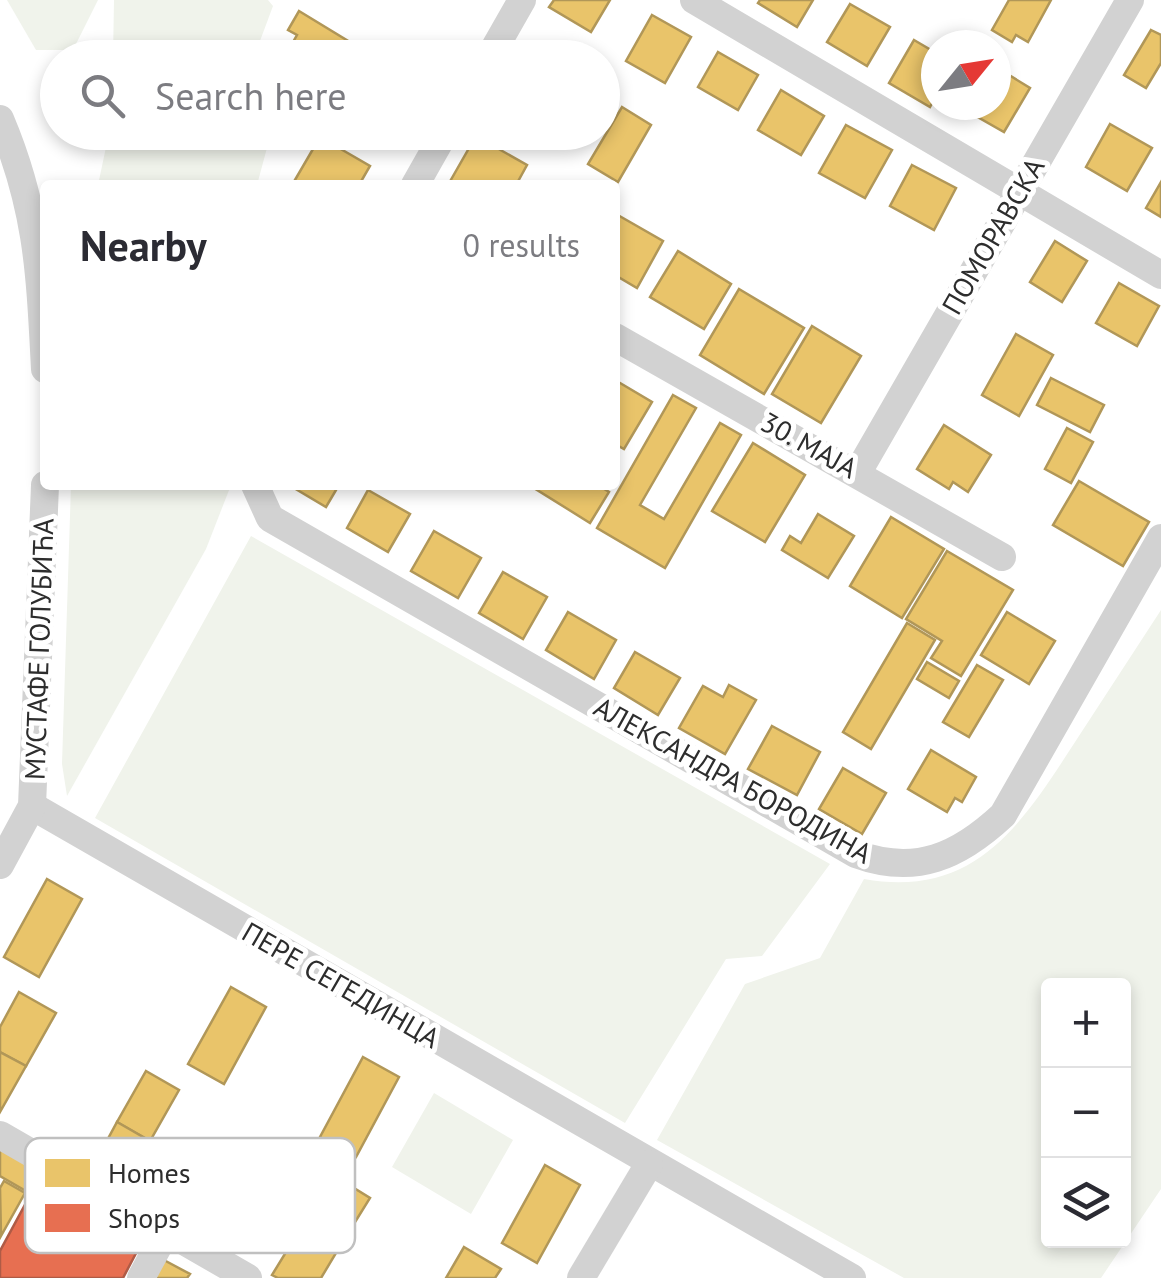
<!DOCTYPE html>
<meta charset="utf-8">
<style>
:root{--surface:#fff;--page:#f7f7f7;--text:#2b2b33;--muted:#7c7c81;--line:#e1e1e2}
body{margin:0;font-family:"PT Sans",sans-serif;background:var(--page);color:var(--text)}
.controls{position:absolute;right:30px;bottom:30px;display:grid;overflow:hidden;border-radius:10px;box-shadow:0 5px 15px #0003}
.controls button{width:90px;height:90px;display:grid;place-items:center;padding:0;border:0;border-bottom:2px solid var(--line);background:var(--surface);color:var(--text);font:50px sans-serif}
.compass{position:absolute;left:921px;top:30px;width:90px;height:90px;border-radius:50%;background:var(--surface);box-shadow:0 5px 15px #0003;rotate:60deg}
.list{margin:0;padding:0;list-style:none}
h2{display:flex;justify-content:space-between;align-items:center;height:130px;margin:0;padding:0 40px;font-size:42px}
h2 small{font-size:32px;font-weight:400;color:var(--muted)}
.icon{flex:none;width:55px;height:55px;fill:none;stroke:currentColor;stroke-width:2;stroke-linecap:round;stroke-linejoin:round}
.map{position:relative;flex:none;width:1161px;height:1278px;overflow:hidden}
.search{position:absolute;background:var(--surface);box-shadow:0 5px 15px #0003;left:40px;top:40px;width:580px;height:110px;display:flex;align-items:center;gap:25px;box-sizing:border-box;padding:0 35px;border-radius:55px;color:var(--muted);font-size:38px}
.panel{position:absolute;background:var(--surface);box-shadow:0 5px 15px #0003;left:40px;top:180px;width:580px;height:310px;border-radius:10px}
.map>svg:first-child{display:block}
.green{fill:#f0f3eb;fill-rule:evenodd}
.homes{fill:#e9c46a;stroke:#b19758;stroke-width:2.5}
.shops{fill:#e76f51;stroke:#af5b46;stroke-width:2.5}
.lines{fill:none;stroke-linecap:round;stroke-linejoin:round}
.minor{stroke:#d2d2d2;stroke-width:28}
.labels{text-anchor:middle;stroke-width:10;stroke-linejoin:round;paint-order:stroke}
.street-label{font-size:28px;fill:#2d2d2d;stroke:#fff}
.key{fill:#fff;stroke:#c0c0c0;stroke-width:2.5}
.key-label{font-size:28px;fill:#2d2d2d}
</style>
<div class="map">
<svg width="1161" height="1278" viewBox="0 0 1161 1278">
<rect width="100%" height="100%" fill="#fff"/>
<g class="green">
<path d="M7 0H98L73 50H36Z"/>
<path d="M114 0H268L273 6 254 57 113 58Z"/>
<path d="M109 133 271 132V133L257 185H98Z"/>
<path d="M71 485H231L206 549 67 796 62 764Z"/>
<path d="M251 536 830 864 762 956 726 959 625 1123 95 818Z"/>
<path d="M1161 610V1189L1101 1278H904L657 1140 745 984 820 958 864 879C977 899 1023 822 1077 739 1105 696 1133 653 1161 610ZM1048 986H1124V1240H1048Z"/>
<path d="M434 1093 513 1140 471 1214 392 1167Z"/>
</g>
<g class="homes">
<path d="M554 0H610L591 32 549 7Z"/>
<path d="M760 0H813L797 27 758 3Z"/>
<path d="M1009 0H1051L1028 42 1016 35 1012 42 992 30Z"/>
<path d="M850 4 890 27 867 66 827 42Z"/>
<path d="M299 11 358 47 352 58H284L297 35 288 30Z"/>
<path d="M652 15 691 37 665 83 626 61Z"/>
<path d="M1151 30 1161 35V63L1146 88 1124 75Z"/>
<path d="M914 40 936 53V96L930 107 889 83Z"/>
<path d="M358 47 376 58H352Z"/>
<path d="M77 49 103 55V58H75Z"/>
<path d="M718 52 758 75 738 110 698 87Z"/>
<path d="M996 67 1030 88 1004 132 960 107 996 105Z"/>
<path d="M781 90 824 116 801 155 758 130Z"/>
<path d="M622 107 651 125 618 182 588 164Z"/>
<path d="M1110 124 1152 148 1127 191 1086 167Z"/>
<path d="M846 125 892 150 865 198 819 173Z"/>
<path d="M481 132H508L501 145Z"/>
<path d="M476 136 527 165 516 185H448Z"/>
<path d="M320 137 370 166 359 185H292Z"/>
<path d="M912 165 956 188 934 230 890 206Z"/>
<path d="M1161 182V217L1146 208Z"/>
<path d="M616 214 663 241 637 288 615 275Z"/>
<path d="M1055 241 1087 261 1062 302 1030 282Z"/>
<path d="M678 251 731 284 704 329 650 297Z"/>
<path d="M1119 283 1159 306 1137 346 1096 323Z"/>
<path d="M739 289 804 328 764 394 700 355Z"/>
<path d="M812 326 861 356 821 423 772 394Z"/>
<path d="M1016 334 1053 355 1019 416 982 395Z"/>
<path d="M1051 378 1104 405 1090 432 1037 405Z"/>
<path d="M615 380 652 402 624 449 615 444Z"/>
<path d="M673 395 696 408 640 505 664 519 720 423 741 435 665 568 597 528Z"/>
<path d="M944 425 991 455 968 492 953 482 949 489 917 469Z"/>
<path d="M1067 428 1093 442 1071 483 1045 469Z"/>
<path d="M753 443 805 475 765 542 712 511Z"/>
<path d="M1079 481 1149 522 1123 566 1053 525Z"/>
<path d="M289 485H339L326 507Z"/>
<path d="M536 485H598L609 492 590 523 534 488Z"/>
<path d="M368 490 410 514 388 552 347 528Z"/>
<path d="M818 514 854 536 828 578 782 550 790 536 801 543Z"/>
<path d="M891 517 944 549 902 618 850 586Z"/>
<path d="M434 531 481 558 458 598 411 571Z"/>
<path d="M947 551 1013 590 961 676 931 658 942 641 906 619Z"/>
<path d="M503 572 547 597 523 639 479 613Z"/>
<path d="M568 612 616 640 594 679 546 650Z"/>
<path d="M1007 612 1055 641 1029 684 981 655Z"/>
<path d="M907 623 935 640 871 749 843 732Z"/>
<path d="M635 652 680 678 658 715 614 688Z"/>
<path d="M927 662 959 681 949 698 917 679Z"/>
<path d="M977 665 1003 680 969 737 943 722Z"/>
<path d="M729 685 756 700 725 754 679 728 703 686 723 697Z"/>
<path d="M772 726 820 752 797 795 748 769Z"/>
<path d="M931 750 976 777 962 802 955 798 947 812 908 789Z"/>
<path d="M843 768 886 793 862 834 819 809Z"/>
<path d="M47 879 82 899 39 977 4 957Z"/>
<path d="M231 987 266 1007 224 1084 188 1064Z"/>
<path d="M19 992 56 1013 26 1066 0 1052V1027Z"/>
<path d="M0 1052 26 1066 0 1112Z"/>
<path d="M363 1057 399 1077 356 1157 320 1137Z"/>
<path d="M146 1071 179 1090 150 1141 117 1122Z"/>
<path d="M117 1122 150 1141 123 1190 90 1172Z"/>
<path d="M0 1149 37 1170 26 1191 0 1176Z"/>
<path d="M545 1165 580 1185 537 1263 502 1243Z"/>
<path d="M333 1175 370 1198 339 1248 302 1226Z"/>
<path d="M4 1181 25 1193 1 1236 0 1188Z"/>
<path d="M302 1226 339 1248 321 1278H278L272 1275Z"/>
<path d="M464 1247 501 1269 495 1278H446Z"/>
<path d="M162 1259 190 1274 187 1278H152Z"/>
</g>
<path class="shops" d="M40 1177 78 1198 70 1214 97 1230 104 1216 144 1238 123 1278H0V1251Z"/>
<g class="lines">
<g class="minor">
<path d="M694 0 1161 275"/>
<path d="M489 58 522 0"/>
<path d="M0 119C38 209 40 273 45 369"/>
<path d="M415 185 445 132"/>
<path d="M615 337 1002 557"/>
<path d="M858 472 1130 0"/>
<path d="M255 485 270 518 856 854C916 876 959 856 1003 815L1161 538"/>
<path d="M32 806 852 1278"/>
<path d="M0 865 32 806 45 485"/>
<path d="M0 1135 248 1278"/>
<path d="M141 1278 166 1232"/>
<path d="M581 1278 649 1164"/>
</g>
</g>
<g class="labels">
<g class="street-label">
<text transform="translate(993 236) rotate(-60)" y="10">ПОМОРАВСКА</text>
<text transform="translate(809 445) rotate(29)" y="10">30. МАЈА</text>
<text transform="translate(39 649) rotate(-88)" y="10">МУСТАФЕ ГОЛУБИЋА</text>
<text transform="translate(733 780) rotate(29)" y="10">АЛЕКСАНДРА БОРОДИНА</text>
<text transform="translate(341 985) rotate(30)" y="10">ПЕРЕ СЕГЕДИНЦА</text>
</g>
</g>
<rect x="25" y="1138" width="330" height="115" rx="15" class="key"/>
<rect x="45" y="1159" width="45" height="28" fill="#e9c46a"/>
<rect x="45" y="1204" width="45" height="28" fill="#e76f51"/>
<g class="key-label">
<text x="108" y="1183">Homes</text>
<text x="108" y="1228">Shops</text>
</g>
</svg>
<div class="controls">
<button>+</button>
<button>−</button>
<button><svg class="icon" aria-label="layers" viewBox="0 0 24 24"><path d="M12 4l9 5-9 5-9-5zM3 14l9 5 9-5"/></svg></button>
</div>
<svg class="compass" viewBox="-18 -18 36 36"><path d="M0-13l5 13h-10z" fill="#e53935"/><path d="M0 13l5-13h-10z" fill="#7c7c81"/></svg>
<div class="search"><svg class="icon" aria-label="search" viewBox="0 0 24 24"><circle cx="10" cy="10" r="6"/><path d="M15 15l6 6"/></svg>Search here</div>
<section class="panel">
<h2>Nearby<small>0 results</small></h2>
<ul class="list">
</ul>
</section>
</div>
